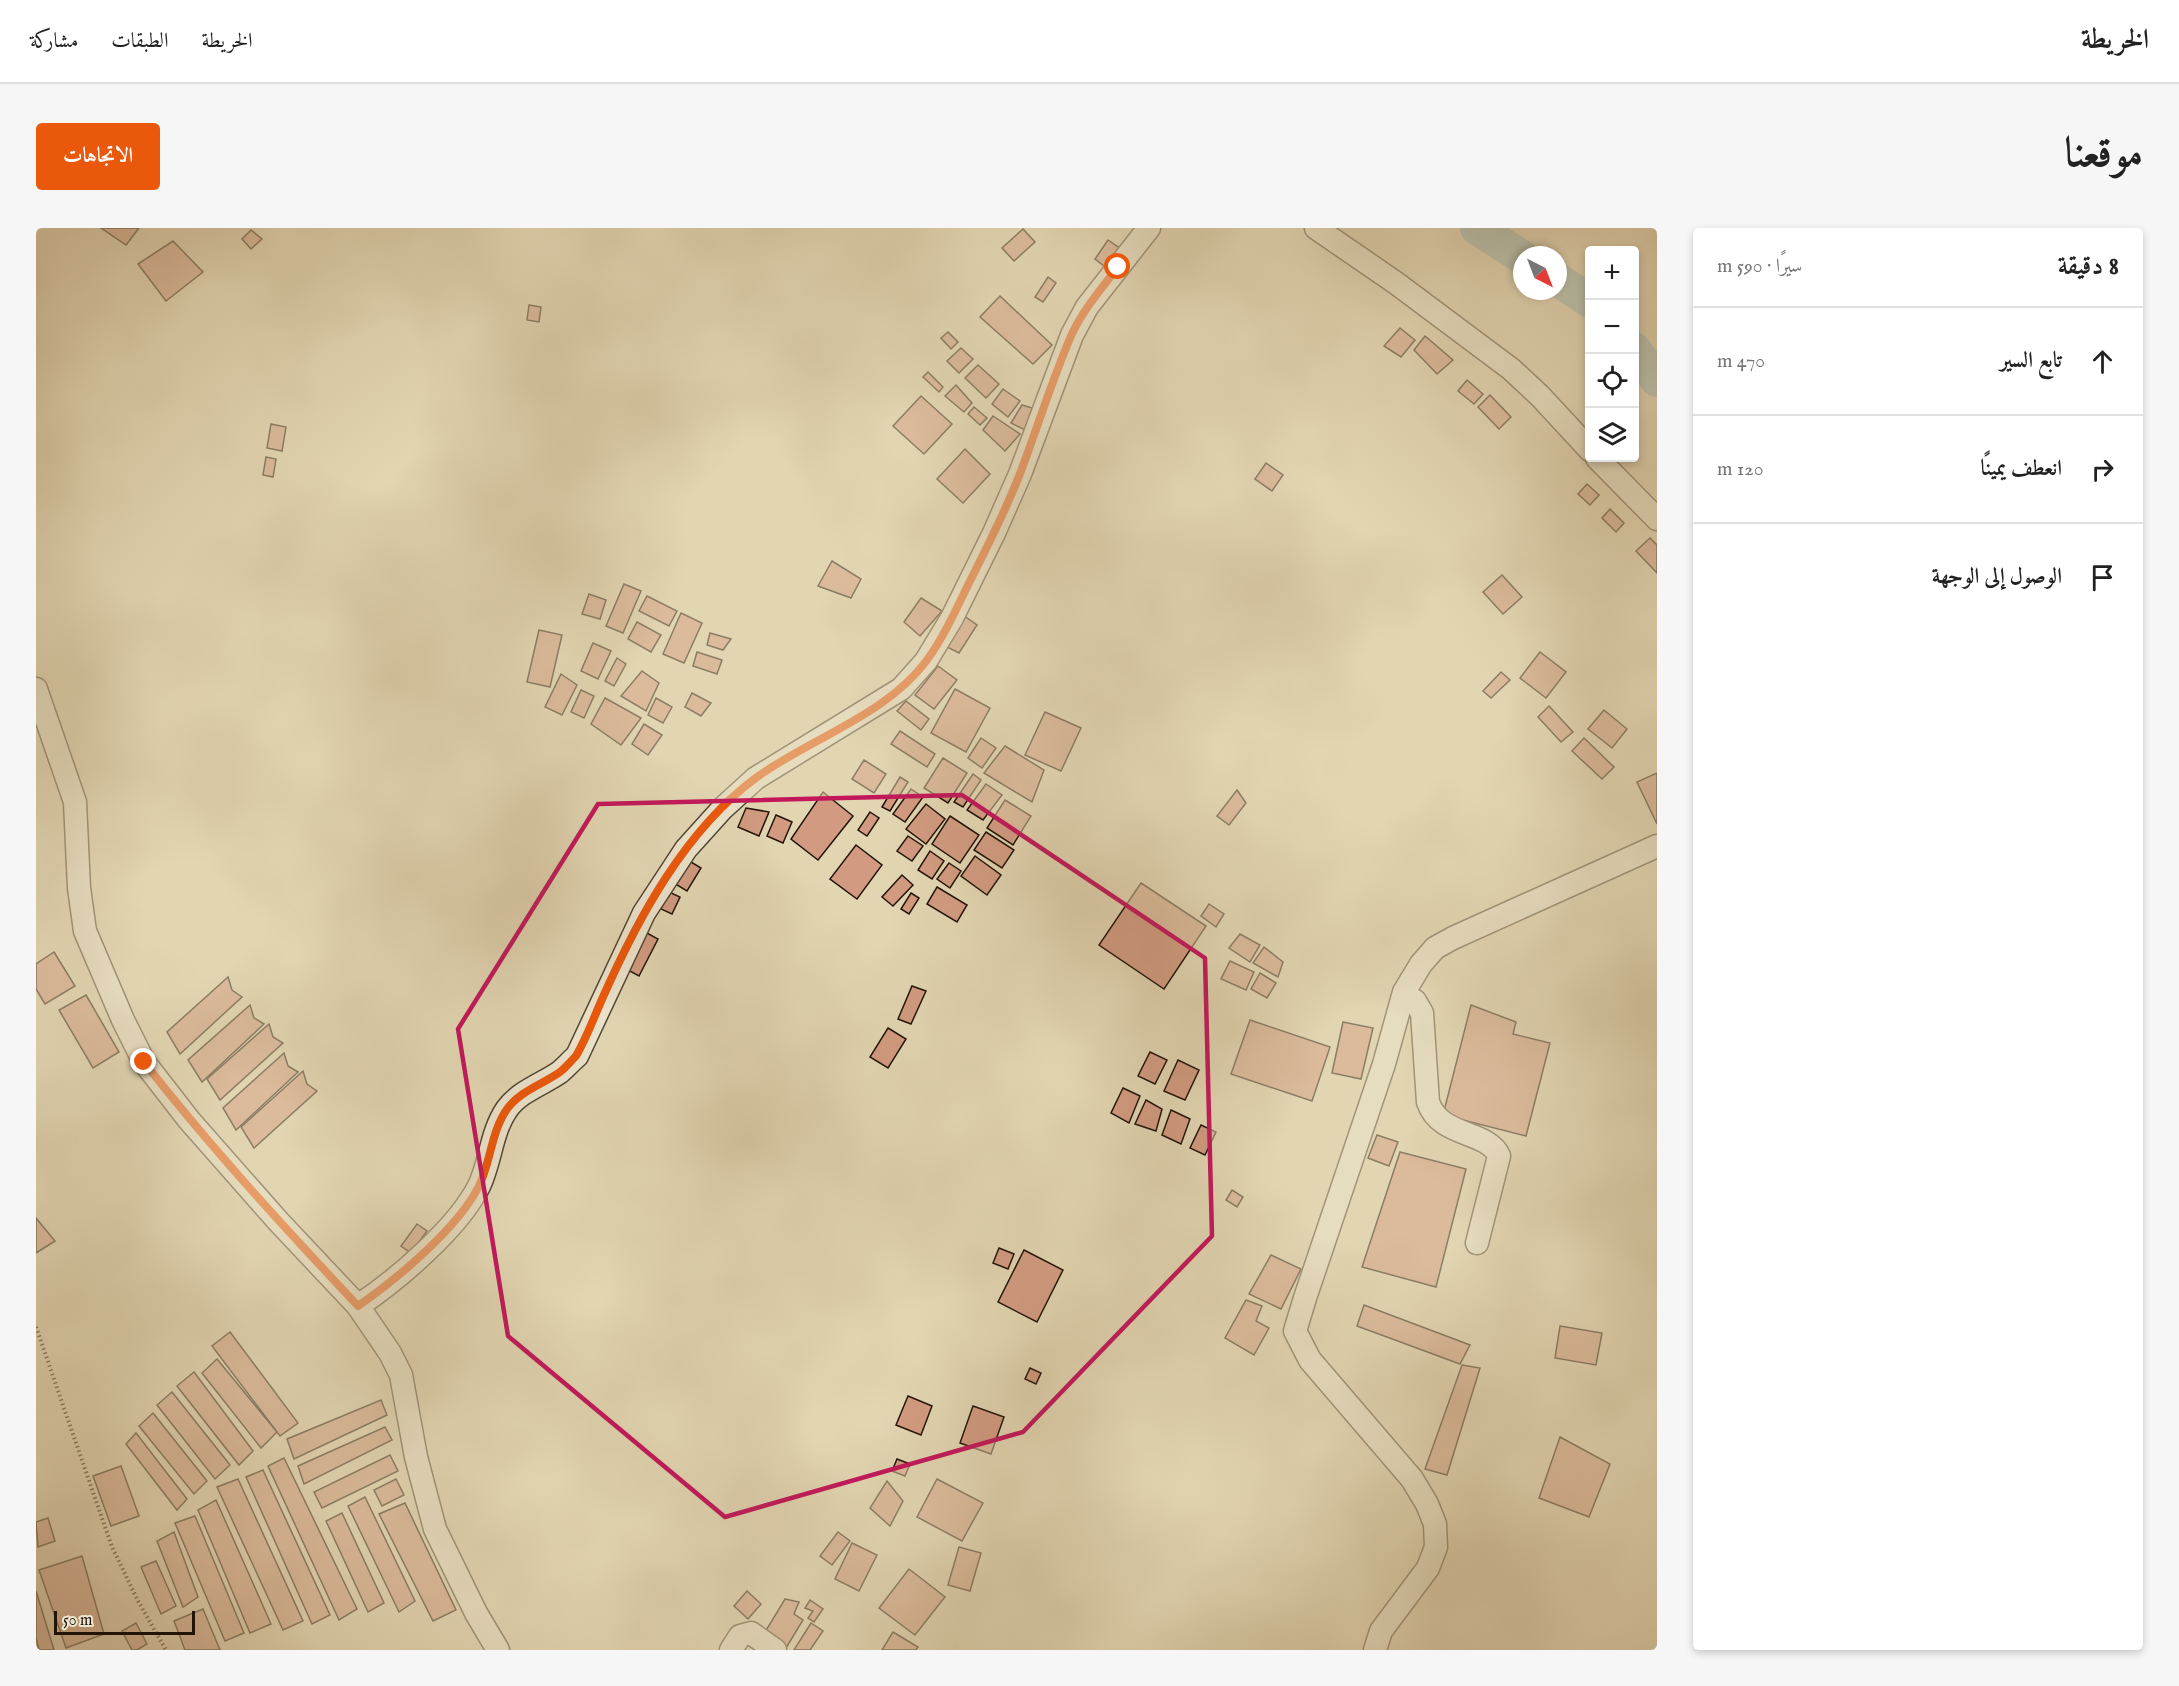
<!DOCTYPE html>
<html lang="ar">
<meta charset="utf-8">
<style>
:root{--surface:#fff;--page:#f6f6f6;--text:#222;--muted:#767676;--line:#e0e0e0;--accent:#ea580c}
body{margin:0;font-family:"IM FELL English",Amiri,serif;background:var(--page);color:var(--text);direction:rtl}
.controls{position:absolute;right:18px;top:18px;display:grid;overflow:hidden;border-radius:6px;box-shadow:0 3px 9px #0003}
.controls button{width:54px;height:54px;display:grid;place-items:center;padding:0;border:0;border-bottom:2px solid var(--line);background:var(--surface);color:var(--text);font:30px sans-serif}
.compass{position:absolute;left:1477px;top:18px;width:54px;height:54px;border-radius:50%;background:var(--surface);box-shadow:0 3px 9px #0003;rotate:138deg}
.scale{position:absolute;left:18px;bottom:15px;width:141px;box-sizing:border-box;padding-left:6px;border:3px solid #221508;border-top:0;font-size:16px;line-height:21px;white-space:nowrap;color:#221508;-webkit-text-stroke:4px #ece4cd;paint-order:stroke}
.stop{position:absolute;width:18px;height:18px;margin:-14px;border:4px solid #ea580c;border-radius:50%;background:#fff}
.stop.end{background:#ea580c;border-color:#fff;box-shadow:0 2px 6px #0008}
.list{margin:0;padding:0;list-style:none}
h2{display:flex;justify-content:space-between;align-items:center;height:78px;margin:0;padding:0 24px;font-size:26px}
h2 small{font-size:20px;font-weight:400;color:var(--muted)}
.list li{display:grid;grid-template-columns:39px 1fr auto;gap:18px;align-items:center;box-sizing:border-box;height:108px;padding:0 24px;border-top:2px solid var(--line)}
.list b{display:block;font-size:22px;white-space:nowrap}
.list em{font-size:20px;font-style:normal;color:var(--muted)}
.icon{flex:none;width:33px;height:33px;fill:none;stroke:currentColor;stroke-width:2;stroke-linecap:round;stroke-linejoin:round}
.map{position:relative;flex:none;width:1621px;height:1422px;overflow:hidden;direction:ltr;border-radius:6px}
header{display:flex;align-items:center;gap:36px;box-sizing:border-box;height:84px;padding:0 30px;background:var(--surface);border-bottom:2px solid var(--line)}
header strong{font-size:28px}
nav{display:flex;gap:33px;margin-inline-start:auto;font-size:21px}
.intro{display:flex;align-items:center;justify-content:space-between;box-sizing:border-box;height:144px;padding:0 36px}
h1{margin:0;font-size:42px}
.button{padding:15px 27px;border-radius:6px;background:var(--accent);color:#fff;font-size:21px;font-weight:700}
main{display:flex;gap:36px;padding:0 36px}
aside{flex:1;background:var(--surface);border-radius:6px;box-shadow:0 3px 9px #0003}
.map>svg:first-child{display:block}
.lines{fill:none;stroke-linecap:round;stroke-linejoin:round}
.river{stroke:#96b7b3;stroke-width:34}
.building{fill:#d29b81;stroke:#221508;stroke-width:1.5}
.minor-casing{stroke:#524532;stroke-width:25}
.path{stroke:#221508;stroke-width:4;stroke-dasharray:1.5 3;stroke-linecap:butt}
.minor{stroke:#ece4cd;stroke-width:22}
.route{stroke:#ea580c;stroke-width:8}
.marked{fill:none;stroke:#c2185b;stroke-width:4.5;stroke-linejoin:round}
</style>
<header>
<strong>الخريطة</strong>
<nav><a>الخريطة</a><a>الطبقات</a><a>مشاركة</a></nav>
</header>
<div class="intro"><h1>موقعنا</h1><a class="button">الاتجاهات</a></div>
<main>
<aside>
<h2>8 دقيقة<small>سيرًا · 590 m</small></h2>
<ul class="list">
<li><svg class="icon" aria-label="ahead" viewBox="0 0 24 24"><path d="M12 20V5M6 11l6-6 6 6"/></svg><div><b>تابع السير</b></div><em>470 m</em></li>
<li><svg class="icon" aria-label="right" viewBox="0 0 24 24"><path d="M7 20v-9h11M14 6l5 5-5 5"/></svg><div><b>انعطف يمينًا</b></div><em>120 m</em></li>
<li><svg class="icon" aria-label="arrive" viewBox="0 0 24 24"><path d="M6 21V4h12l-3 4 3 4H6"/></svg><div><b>الوصول إلى الوجهة</b></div></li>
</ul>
</aside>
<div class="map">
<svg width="1621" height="1422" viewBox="0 0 1621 1422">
<rect width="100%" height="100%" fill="#e2d5b2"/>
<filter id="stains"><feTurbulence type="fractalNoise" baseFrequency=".00333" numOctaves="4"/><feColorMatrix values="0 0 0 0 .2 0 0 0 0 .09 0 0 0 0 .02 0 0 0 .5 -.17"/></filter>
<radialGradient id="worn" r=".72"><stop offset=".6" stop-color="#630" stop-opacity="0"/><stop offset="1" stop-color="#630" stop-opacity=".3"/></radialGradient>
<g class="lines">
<g class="river">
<path d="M1441 0 1486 29"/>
<path d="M1522 52 1554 73"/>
<path d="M1598 121 1621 152"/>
</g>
</g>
<g class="building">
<path d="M65 0H103L90 17Z"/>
<path d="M987 1 999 14 978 33 966 20Z"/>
<path d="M215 2 226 11 215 21 206 11Z"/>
<path d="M1072 12 1085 21 1072 41 1059 31Z"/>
<path d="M137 13 167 44 130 73 102 36Z"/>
<path d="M1012 49 1020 55 1007 74 999 69Z"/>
<path d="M964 68 1016 117 997 136 944 89Z"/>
<path d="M493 77 505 79 503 94 491 92Z"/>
<path d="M1364 100 1379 112 1365 129 1348 118Z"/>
<path d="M912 104 922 114 915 121 905 110Z"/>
<path d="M1389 108 1417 132 1401 146 1378 122Z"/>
<path d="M925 120 937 131 923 145 911 133Z"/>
<path d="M942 137 963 156 950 170 929 150Z"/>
<path d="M892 144 907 159 903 164 887 149Z"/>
<path d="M1431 152 1447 166 1438 176 1422 163Z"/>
<path d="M920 157 936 175 928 184 909 168Z"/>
<path d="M967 161 984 173 972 189 956 176Z"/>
<path d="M1454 167 1475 189 1463 201 1442 179Z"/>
<path d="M885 168 916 196 888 226 857 198Z"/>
<path d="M986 177 999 181 993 204 975 195Z"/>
<path d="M938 179 951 190 944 197 932 186Z"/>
<path d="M957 188 984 206 969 223 947 202Z"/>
<path d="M235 196 250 199 246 223 231 220Z"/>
<path d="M929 221 954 246 927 275 901 251Z"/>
<path d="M230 229 240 231 237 249 227 247Z"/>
<path d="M1230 235 1247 247 1236 263 1219 251Z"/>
<path d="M1551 256 1563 267 1554 277 1542 266Z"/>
<path d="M1574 281 1588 295 1580 304 1566 290Z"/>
<path d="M1614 310 1621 317V345L1600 323Z"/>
<path d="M796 333 825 351 815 370 782 358Z"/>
<path d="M1466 347 1486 369 1467 386 1447 364Z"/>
<path d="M588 356 605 363 587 405 570 398Z"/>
<path d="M553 366 570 372 564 391 546 386Z"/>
<path d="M611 368 641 383 633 398 603 383Z"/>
<path d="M885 370 906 383 884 408 868 394Z"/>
<path d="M645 385 666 395 648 435 627 426Z"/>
<path d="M927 387 941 397 923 425 911 419Z"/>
<path d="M601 394 625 407 615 424 592 411Z"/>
<path d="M503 402 526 407 514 459 491 454Z"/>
<path d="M674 405 695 411 687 422 671 417Z"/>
<path d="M557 415 575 423 562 451 545 443Z"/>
<path d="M661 424 686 432 681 446 657 438Z"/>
<path d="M1504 424 1530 444 1510 470 1484 450Z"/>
<path d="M581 430 590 436 578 458 569 453Z"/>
<path d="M902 438 921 452 898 481 879 467Z"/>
<path d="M606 443 623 455 610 483 585 468Z"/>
<path d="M1465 444 1474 452 1455 470 1447 463Z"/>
<path d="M525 446 541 457 526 487 509 479Z"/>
<path d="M919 461 954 480 930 524 895 505Z"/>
<path d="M545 462 558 468 548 490 535 484Z"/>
<path d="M656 465 675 475 665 488 649 479Z"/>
<path d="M569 470 605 490 585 517 555 496Z"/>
<path d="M620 470 636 479 627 495 612 487Z"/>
<path d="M870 473 893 491 885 502 861 483Z"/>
<path d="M1513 478 1537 504 1525 514 1502 489Z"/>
<path d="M1568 482 1591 501 1576 520 1552 501Z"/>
<path d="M1009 484 1045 500 1025 543 989 527Z"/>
<path d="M608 496 626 507 612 527 596 516Z"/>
<path d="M864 503 899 526 891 539 855 516Z"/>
<path d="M945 510 960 520 946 540 932 530Z"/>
<path d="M1548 510 1578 539 1566 551 1536 523Z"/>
<path d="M969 518 1008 542 996 574 948 545Z"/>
<path d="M907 530 931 545 912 575 888 560Z"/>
<path d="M828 532 850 546 838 565 816 551Z"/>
<path d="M1621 545V596L1601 554Z"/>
<path d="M937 546 945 552 927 579 918 574Z"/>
<path d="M864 549 872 554 854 583 846 579Z"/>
<path d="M950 556 966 567 947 592 931 582Z"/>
<path d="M875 561 887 569 869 594 857 586Z"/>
<path d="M1201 562 1210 575 1193 597 1181 588Z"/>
<path d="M787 564 817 588 782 632 755 611Z"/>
<path d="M969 572 995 588 977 617 951 600Z"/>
<path d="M890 576 909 591 890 616 870 601Z"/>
<path d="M710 580 733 584 723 608 702 599Z"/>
<path d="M834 584 843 590 831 608 822 602Z"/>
<path d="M740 587 756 594 747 615 731 608Z"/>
<path d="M914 588 943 607 924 635 896 616Z"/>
<path d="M950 604 978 622 966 640 938 622Z"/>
<path d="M872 608 887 618 876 633 861 623Z"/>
<path d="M820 617 846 637 821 671 794 651Z"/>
<path d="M894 623 908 633 896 651 882 642Z"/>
<path d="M939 628 965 647 951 667 925 648Z"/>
<path d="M650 631 665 640 651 663 636 654Z"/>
<path d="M913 635 925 643 914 660 901 651Z"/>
<path d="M866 647 877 657 857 678 846 669Z"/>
<path d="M1105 655 1170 698 1128 761 1063 717Z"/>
<path d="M901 659 931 677 921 694 891 676Z"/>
<path d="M633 664 644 669 636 686 625 681Z"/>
<path d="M875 665 883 670 873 686 865 681Z"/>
<path d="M1173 676 1188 686 1180 699 1165 688Z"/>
<path d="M609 704 622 711 603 748 590 741Z"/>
<path d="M1204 706 1224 717 1214 734 1193 720Z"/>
<path d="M1228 719 1247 734 1242 749 1217 735Z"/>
<path d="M18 724 39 758 9 776 0 761V736Z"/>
<path d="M1194 733 1218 744 1210 762 1185 751Z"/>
<path d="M1224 745 1240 755 1231 770 1215 761Z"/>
<path d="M192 749 196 762 206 769 144 826 131 804Z"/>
<path d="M876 758 890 763 875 796 862 791Z"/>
<path d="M50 767 83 824 57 840 23 782Z"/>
<path d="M214 777 218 790 228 796 166 854 152 832Z"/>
<path d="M1435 777 1480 794 1477 806 1514 815 1490 908 1407 887Z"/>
<path d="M1214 792 1294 819 1276 873 1195 846Z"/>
<path d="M1307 794 1337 800 1325 851 1296 845Z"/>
<path d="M233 796 237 809 247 815 184 872 171 851Z"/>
<path d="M852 800 870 811 852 840 834 829Z"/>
<path d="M1114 824 1131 832 1119 856 1102 848Z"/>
<path d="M248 825 252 838 262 844 200 902 187 880Z"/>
<path d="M1142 832 1163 842 1149 872 1128 863Z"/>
<path d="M267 843 271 856 281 863 218 920 205 899Z"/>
<path d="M1087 860 1104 868 1093 895 1075 885Z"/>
<path d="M1110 872 1126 881 1120 903 1099 896Z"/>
<path d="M1135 882 1154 891 1145 916 1126 907Z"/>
<path d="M1165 897 1180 904 1169 927 1154 920Z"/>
<path d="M1341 907 1362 914 1353 938 1332 930Z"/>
<path d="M1364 924 1430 941 1400 1059 1326 1039Z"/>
<path d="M1196 962 1207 969 1201 979 1190 972Z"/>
<path d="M0 990 19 1013 0 1025Z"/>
<path d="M381 996 391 1003 375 1025 365 1018Z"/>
<path d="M963 1020 978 1026 972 1041 957 1035Z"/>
<path d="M988 1022 1027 1042 1001 1094 962 1074Z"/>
<path d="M1235 1027 1265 1041 1245 1081 1213 1066Z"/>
<path d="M1210 1072 1226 1078 1220 1093 1233 1100 1218 1127 1189 1110Z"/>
<path d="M1328 1077 1434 1117 1424 1136 1321 1098Z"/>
<path d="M1524 1098 1566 1105 1560 1137 1519 1130Z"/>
<path d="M194 1104 262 1195 244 1208 176 1118Z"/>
<path d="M181 1131 241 1204 225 1220 166 1145Z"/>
<path d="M1426 1137 1444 1140 1411 1247 1389 1241Z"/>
<path d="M994 1140 1005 1145 1000 1156 989 1151Z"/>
<path d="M158 1144 217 1223 203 1237 141 1158Z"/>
<path d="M136 1164 194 1237 179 1251 121 1177Z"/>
<path d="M872 1168 896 1178 885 1207 860 1197Z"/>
<path d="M345 1172 351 1187 258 1231 251 1211Z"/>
<path d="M937 1178 968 1189 955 1226 924 1215Z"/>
<path d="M117 1185 171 1253 158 1266 103 1198Z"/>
<path d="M349 1199 356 1212 268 1256 262 1238Z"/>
<path d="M100 1205 151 1271 141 1282 90 1216Z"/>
<path d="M1524 1209 1574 1236 1553 1289 1503 1270Z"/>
<path d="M354 1227 362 1243 286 1280 278 1264Z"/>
<path d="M248 1230 321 1381 303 1392 232 1238Z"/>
<path d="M861 1231 874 1236 869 1248 856 1243Z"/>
<path d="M85 1238 103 1288 75 1298 57 1248Z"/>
<path d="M227 1242 294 1387 276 1396 210 1249Z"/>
<path d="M202 1251 267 1393 247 1402 181 1259Z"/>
<path d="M360 1251 368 1267 346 1278 338 1262Z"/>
<path d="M901 1251 947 1275 926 1313 881 1289Z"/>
<path d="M851 1253 867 1273 854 1298 834 1280Z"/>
<path d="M329 1269 379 1373 363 1384 312 1278Z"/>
<path d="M180 1272 235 1396 214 1405 162 1282Z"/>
<path d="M369 1275 420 1382 397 1393 343 1286Z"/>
<path d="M306 1285 348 1375 332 1384 290 1293Z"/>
<path d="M159 1288 208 1405 189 1413 139 1295Z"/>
<path d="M12 1290 19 1313 2 1319 0 1294Z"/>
<path d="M138 1304 162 1369 147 1379 121 1313Z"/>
<path d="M802 1304 814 1313 796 1337 784 1328Z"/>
<path d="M816 1315 841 1327 823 1363 799 1351Z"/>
<path d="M923 1319 945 1325 934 1363 912 1357Z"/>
<path d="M46 1328 68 1406 30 1420 3 1342Z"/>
<path d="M120 1333 140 1378 125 1386 105 1339Z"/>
<path d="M873 1341 909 1369 879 1407 843 1380Z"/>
<path d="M0 1363 18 1422H3L0 1410Z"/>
<path d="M711 1363 725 1376 712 1391 698 1378Z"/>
<path d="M749 1371 763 1374 758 1386 767 1392 750 1420 726 1409Z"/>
<path d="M774 1372 787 1381 778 1394 772 1390 777 1383 769 1380Z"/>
<path d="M167 1381 184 1422H149L138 1393Z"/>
<path d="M100 1395 111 1416 101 1422H96L86 1403Z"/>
<path d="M775 1395 787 1403 774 1422H758Z"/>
<path d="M857 1404 882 1419 880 1422H846Z"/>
</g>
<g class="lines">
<defs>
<g id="minor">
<path d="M1280 0 1360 55 1475 141 1504 168 1554 222"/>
<path d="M1561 230 1621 291"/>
<path d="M0 461 39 574 43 660 49 703 87 792 108 834 153 892 242 993 322 1078"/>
<path d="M1368 767 1379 773 1386 785 1392 874C1404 910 1452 902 1463 928L1441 1015"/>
<path d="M462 1422 440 1385 399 1301 380 1229 365 1147 354 1125 322 1078C361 1052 422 1000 443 958 455 933 455 904 471 881 484 863 507 856 524 844 530 839 535 833 541 828L608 685 650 621 687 580 720 550 865 461 890 433 916 390 958 305 984 246 1036 107 1051 79 1113 0"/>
<path d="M695 1422 704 1408 715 1405 739 1422"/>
<path d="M1339 1422 1345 1403 1392 1340 1400 1319 1399 1296 1391 1276 1376 1251 1274 1132 1259 1103 1269 1070 1348 836 1368 764 1385 736 1399 720 1417 710 1621 618"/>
</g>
</defs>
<use href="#minor" class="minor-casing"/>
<path class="path" d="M0 1099 76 1319 102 1373 130 1422"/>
<use href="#minor" class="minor"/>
</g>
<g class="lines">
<path class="route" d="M108 834C175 920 248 999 322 1078 361 1051 422 1000 443 958 455 933 455 904 471 881 484 863 507 856 524 844 530 839 535 833 540 828 551 809 558 789 567 769 602 690 649 602 721 549 775 510 851 487 891 432 907 410 919 384 931 359 950 321 970 283 985 243 1002 198 1016 152 1035 108 1046 83 1065 61 1082 39"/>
</g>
<path d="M0 0H1621V1422H0ZM926 567 1169 730 1176 1008 987 1204 689 1289 472 1108 422 801 562 576Z" fill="#e2d5b2" fill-opacity=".55" fill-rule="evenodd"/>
<path class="marked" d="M926 567 1169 730 1176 1008 987 1204 689 1289 472 1108 422 801 562 576Z"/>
<rect width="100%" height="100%" filter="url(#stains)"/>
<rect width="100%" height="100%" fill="url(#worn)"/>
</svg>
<div class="controls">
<button>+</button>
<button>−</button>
<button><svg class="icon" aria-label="locate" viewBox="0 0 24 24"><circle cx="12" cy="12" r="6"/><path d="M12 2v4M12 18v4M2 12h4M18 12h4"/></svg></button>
<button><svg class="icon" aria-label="layers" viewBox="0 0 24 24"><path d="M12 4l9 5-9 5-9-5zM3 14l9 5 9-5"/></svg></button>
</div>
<svg class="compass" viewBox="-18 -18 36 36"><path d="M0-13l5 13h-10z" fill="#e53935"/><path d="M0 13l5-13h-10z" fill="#767676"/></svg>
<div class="scale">50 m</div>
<div class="stop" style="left:1082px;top:39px"></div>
<div class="stop end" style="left:108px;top:834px"></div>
</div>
</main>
